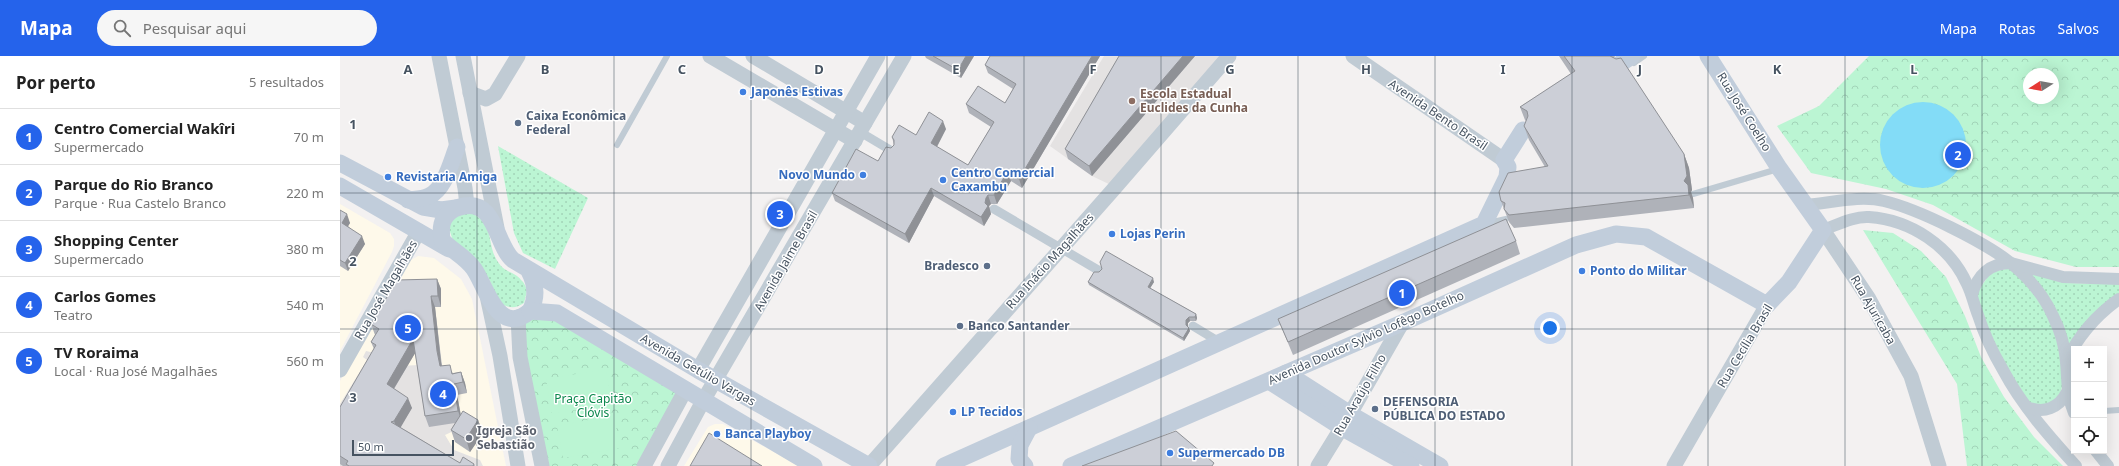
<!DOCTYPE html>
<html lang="pt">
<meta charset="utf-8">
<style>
:root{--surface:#fff;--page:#f6f6f6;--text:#222;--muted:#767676;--line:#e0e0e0;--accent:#2563eb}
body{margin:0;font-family:"Noto Sans",sans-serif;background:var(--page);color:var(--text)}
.controls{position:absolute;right:12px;bottom:12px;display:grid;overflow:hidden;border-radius:0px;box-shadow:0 4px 16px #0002}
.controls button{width:36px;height:36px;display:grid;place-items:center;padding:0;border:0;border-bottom:1px solid var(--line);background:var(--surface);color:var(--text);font:20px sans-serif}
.compass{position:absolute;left:1683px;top:12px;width:36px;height:36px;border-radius:50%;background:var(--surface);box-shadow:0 4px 16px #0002;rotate:259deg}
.scale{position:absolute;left:12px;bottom:10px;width:102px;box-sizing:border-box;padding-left:4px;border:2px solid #465361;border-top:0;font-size:11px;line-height:14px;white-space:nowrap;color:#465361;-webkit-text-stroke:3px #fff;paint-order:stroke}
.you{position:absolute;left:1210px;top:272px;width:14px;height:14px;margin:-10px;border:3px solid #fff;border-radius:50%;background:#1a73e8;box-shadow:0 0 0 6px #1a73e833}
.badge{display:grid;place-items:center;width:26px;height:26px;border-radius:50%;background:var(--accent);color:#fff;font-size:13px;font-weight:700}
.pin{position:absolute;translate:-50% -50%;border:2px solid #fff;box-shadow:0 1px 4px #0006}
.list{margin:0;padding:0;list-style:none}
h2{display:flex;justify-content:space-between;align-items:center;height:52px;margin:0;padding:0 16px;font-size:17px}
h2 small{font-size:13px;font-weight:400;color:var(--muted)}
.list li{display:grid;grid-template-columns:26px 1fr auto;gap:12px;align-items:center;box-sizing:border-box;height:56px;padding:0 16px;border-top:1px solid var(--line)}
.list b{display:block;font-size:15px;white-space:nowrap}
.list p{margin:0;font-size:13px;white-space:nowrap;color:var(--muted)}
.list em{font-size:13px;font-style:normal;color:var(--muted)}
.icon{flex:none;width:22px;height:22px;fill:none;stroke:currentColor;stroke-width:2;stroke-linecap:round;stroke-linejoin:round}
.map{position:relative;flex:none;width:1779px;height:410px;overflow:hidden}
header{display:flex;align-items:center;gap:24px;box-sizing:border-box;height:56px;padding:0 20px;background:var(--accent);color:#fff}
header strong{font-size:19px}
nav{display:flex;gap:22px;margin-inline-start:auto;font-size:14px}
.search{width:280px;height:36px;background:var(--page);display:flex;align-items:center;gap:10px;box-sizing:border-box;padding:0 14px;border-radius:22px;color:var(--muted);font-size:15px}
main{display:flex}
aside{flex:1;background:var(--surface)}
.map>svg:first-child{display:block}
.commercial{fill:#fef9ea}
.education{fill:#e4e2e2}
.grass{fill:url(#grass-dots)}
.park{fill:url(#park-crowns);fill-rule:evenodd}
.garden{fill:#bbf5d3}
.water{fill:#83dcf7}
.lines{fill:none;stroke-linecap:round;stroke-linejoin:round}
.service{stroke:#c0cbd4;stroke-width:6}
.pedestrian{stroke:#c0cbd4;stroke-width:9}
.minor{stroke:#c0cbd4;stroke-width:12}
.tertiary{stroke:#c0cbd4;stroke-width:15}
.secondary{stroke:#c1cddb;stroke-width:17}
.wall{fill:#afb2b9}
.shaded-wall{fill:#8f9196}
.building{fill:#cccfd7;stroke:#8f9196}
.grid{fill:none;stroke:#465361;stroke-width:1;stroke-opacity:0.55}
.shop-dot{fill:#3f7fe0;stroke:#fff;stroke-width:1.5}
.education-dot{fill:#8d6e63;stroke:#fff;stroke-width:1.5}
.service-dot{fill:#5c6f8a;stroke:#fff;stroke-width:1.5}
.worship-dot{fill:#6b7280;stroke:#fff;stroke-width:1.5}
.labels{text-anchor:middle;stroke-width:3;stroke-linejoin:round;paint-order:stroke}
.shop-label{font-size:12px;font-weight:bold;fill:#366cbe;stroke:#fff;text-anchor:start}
.education-label{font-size:12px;font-weight:bold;fill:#785e54;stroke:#fff;text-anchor:start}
.street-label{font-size:12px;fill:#465361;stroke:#fff}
.service-label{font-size:12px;font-weight:bold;fill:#4e5e75;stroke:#fff;text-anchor:start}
.park-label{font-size:12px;fill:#0c874d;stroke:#fff}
.worship-label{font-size:12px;font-weight:bold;fill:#5b616d;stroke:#fff;text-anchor:start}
.grid-label{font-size:13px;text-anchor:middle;font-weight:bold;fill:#465361;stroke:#fff;stroke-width:3;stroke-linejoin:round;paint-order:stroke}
</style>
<header>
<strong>Mapa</strong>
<div class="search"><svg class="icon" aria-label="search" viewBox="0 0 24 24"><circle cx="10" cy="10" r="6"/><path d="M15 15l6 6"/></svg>Pesquisar aqui</div>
<nav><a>Mapa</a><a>Rotas</a><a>Salvos</a></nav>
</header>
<main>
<aside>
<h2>Por perto<small>5 resultados</small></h2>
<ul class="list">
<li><span class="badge">1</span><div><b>Centro Comercial Wakîri</b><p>Supermercado</p></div><em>70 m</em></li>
<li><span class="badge">2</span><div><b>Parque do Rio Branco</b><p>Parque · Rua Castelo Branco</p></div><em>220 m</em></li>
<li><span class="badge">3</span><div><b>Shopping Center</b><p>Supermercado</p></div><em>380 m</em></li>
<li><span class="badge">4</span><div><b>Carlos Gomes</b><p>Teatro</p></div><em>540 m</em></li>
<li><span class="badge">5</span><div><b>TV Roraima</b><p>Local · Rua José Magalhães</p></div><em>560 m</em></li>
</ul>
</aside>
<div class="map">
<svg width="1779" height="410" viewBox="0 0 1779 410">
<defs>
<pattern id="grass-dots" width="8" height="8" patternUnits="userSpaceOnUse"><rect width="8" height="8" fill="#bbf5d3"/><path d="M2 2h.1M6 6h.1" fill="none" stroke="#a2d4b8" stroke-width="1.8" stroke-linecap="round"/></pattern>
<pattern id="park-crowns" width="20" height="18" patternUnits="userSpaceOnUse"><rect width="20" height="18" fill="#bbf5d3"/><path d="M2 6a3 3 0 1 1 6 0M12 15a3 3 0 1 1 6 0" fill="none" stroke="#a2d4b8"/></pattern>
</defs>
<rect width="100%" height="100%" fill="#f3f1f1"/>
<g class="commercial">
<path d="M0 148 50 177 54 183V190L52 196 0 295Z"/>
<path d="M78 200 94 202 121 223 132 243 166 410H0V325L64 208Z"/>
<path d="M375 368H383L459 410H344L368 371Z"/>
</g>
<g class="education">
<path d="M764 0H885L773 130 752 120 710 90Z"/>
<path d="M26 295 35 297 59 310 79 309 122 366V371L105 379 114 394 140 404 143 410H0V348L27 304 23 301Z"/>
</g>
<g class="grass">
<path d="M158 90 248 142 215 213 183 197 174 177Z"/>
<path d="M129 156C158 168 144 191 161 210 166 216 176 217 181 224 184 226 186 231 187 235L184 247C175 253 169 252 159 247 154 237 152 226 145 217 128 193 114 202 108 166L117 159Z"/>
<path d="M1671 212C1681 224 1696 236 1703 250 1717 275 1746 360 1690 348L1662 304 1644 265 1636 238 1651 216Z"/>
<path d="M1686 216 1724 227 1779 228V239L1728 295Z"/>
</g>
<g class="park">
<path d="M1529 0H1779V211H1736L1675 195 1593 149 1546 133 1471 117 1437 70 1479 50ZM1689 18H1713V42H1689Z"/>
<path d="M1523 174 1553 177 1581 195 1606 221 1625 260 1641 301 1664 341 1694 381 1723 410H1627L1617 328Z"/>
<path d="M206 256 350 339 311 410H206L178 297 184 260Z"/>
</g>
<g class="garden">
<path d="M266 313 272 348 212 358 206 323Z"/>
<path d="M274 359 280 392 223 402 217 370Z"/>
</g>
<circle class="water" cx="1583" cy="89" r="43"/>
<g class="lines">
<g class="service">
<path d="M1294 7 1304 0"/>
<path d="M277 89 327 0"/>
<path d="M1353 138 1438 113"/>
<path d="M1148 167 1166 163"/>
<path d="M1764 355 1779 354"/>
</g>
<g class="pedestrian">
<path d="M520 76 552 95"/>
<path d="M654 153 758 214"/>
<path d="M853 270 881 287"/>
</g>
<g class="minor">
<path d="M1466 149C1491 147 1520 139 1544 145 1578 153 1645 186 1672 208 1689 222 1704 240 1713 260 1720 274 1725 291 1726 306 1728 326 1726 338 1734 357"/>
<path d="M1483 174C1497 169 1514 160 1529 161 1571 164 1610 190 1627 228 1632 238 1634 249 1638 259 1644 278 1653 297 1663 314 1682 350 1710 381 1736 410"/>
<path d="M1632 239C1637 219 1650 207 1671 207L1723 221 1779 223"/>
<path d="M1726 305C1739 279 1755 260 1779 243"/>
<path d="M1687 351C1704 358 1719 352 1727 336"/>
<path d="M1756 395 1768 410"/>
</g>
<g class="tertiary">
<path d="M99 0 125 132 127 149"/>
<path d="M123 0 157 172"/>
<path d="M370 0 515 85"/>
<path d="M413 0 525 67"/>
<path d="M1013 0 1164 104"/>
<path d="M130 37 146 43 155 38 178 0"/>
<path d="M1483 174 1529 243 1571 320 1599 410"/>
<path d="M147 240 160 300 178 410"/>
<path d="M178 261 180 301 202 410"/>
<path d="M0 314 79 175"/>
<path d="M358 314 538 0"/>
<path d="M304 410 346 333"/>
<path d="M328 410 363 345 564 0"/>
<path d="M529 410 772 135 889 0"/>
<path d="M978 410 1010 358 1062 267"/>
<path d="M1334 410 1427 249"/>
</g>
<g class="secondary">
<path d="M1281 7 1292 0"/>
<path d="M0 107 83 151 101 154 116 152"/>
<path d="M0 130 109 193"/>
<path d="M68 144C75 143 83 143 89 140 105 133 111 106 117 91"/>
<path d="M189 215C196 228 197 242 190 255 158 282 146 230 134 213 126 201 112 195 102 184 101 176 100 167 106 160 110 154 118 151 124 150 156 144 156 190 173 204L358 314 529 410"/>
<path d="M190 255 217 257 474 410"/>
<path d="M946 317 1010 358 1100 410"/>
<path d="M929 325 1001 371 1071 410"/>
<path d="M604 410 1144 168 1167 121 1168 111 1164 104 1183 74"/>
<path d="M685 410 679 403 680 389 689 372"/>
<path d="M731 410 1062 267 1236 189 1276 178 1306 181 1427 249 1449 226 1483 174 1439 112 1368 0"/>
</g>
</g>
<g class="wall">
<path d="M585 0H634L621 22 586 2Z"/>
<path d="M760 0 682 132 671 125 657 148H651L649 150 651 158 644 170 594 140 569 187 495 145 492 137 538 105 554 89 552 81 576 79 606 73 597 91 628 109 651 71 629 57 626 48 665 47 673 33 648 17 645 9Z"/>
<path d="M779 0H855L752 120 728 103 725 93Z"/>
<path d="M1219 0H1275L1274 2 1344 98 1349 112 1352 134 1351 136 1353 142 1354 152 1174 172 1169 166 1161 145 1205 111 1189 84 1184 70 1186 65 1185 64 1180 51 1231 18Z"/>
<path d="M0 154 10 167 8 170 25 188 8 215 0 210Z"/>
<path d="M1176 185 1180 198 953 299 938 263Z"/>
<path d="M97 223 101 233V251H95L102 310 113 317 121 316 125 327 127 337 117 339 121 359 138 364 143 377 130 396 115 386 111 374 115 367 89 371 85 360 75 297 54 333 72 352 60 371 120 407 134 408 135 410H3L0 408V400L34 293 31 286 35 279 31 268Z"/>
<path d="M748 226H814L810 232 856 258 857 262 856 265H850L848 267V270L850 275 844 285 749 229Z"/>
</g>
<g class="shaded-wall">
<path d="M626 0H634L621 22 618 14Z"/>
<path d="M752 0H760L682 132 679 123Z"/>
<path d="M843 0H855L752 120 749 110Z"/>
<path d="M603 65 606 73 594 96 591 87Z"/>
<path d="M1344 98 1349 112 1352 134 1351 136 1353 142 1354 152 1344 125Z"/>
<path d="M667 116 671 125 657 148 654 139Z"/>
<path d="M591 132 594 140 569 187 565 178Z"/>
<path d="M648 139 651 148 649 150 651 158 644 170 641 161 645 147 646 142Z"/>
<path d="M7 158 10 167 5 175 2 167Z"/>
<path d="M22 180 25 188 8 215 5 207Z"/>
<path d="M813 222 814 226 809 234 808 231Z"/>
<path d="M97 223 101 233V251L98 240Z"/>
<path d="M91 240 95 251 101 306 104 321 100 310 97 295Z"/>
<path d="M856 258 857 262 856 265 855 261Z"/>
<path d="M849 261 850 265 848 267V273L846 269V264Z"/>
<path d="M849 272 850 275 844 285 843 282Z"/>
<path d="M73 283 77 294 50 339 47 328Z"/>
<path d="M121 316 125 327 127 337 123 326Z"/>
<path d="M114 328 117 339 122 366 118 355Z"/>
<path d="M68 342 72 352 58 376 54 365Z"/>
<path d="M138 364 143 377 130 396 126 383Z"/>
</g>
<g class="building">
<path d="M593 0H626L618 14Z"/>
<path d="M650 0H752L679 123 667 116 654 139H648L646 142 645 147 648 150 641 161 591 132 565 178 492 137 516 93 538 105 546 91 551 92 554 89V84L552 81 559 69 576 79 589 56 603 65 591 87 628 109 654 66 626 48 638 30 665 47 676 28 645 9Z"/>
<path d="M779 0H843L749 110 725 93Z"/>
<path d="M1224 0H1270L1276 3 1281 2 1344 98 1347 120 1344 125 1348 129 1349 139 1169 159 1164 153 1165 147 1161 145 1159 136 1168 117 1208 110 1184 70 1188 60 1187 55 1180 51 1235 15Z"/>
<path d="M0 154 7 158 2 167 22 180 5 207 0 204Z"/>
<path d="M1166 163 1176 185 948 286 938 263Z"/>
<path d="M766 195 813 222 808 231 856 258 855 261H849L846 264V269L849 272 843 282 748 226 754 216H759L762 213 760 206Z"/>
<path d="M97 223 98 240H91L97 295 100 310 110 309 112 318 121 316 123 326 114 328 118 355 85 360 73 283 47 328 68 342 54 365 51 366 120 407 123 401 134 408 133 410H9L6 408 8 405 0 400V351L36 289 31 286 39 273 31 268 57 224Z"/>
<path d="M123 355 138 364 126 383 111 374Z"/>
<path d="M836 375 874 407 872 410H742Z"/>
<path d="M369 377 422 410H350Z"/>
</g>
<path class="grid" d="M137 0V410M274 0V410M411 0V410M547 0V410M684 0V410M821 0V410M958 0V410M1095 0V410M1232 0V410M1368 0V410M1505 0V410M1642 0V410M0 137H1779M0 273H1779"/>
<g class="shop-dot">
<circle cx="403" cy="36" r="4"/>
<circle cx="523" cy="119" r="4"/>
<circle cx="48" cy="121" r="4"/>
<circle cx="603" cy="124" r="4"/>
<circle cx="772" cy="178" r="4"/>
<circle cx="1242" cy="215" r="4"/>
<circle cx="613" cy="356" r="4"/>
<circle cx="377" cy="378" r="4"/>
<circle cx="830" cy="397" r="4"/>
</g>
<circle class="education-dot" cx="792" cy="45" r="4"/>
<g class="service-dot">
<circle cx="178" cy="67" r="4"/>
<circle cx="647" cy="210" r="4"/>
<circle cx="620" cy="270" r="4"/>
<circle cx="1035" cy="353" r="4"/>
</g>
<circle class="worship-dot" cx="129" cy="382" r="4"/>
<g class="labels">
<g class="shop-label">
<text x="411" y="40">Japonês Estivas</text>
<text x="611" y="121">Centro Comercial<tspan x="611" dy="14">Caxambu</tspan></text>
<text x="515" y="123" text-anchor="end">Novo Mundo</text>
<text x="56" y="125">Revistaria Amiga</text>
<text x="780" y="182">Lojas Perin</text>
<text x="1250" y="219">Ponto do Militar</text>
<text x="621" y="360">LP Tecidos</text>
<text x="385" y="382">Banca Playboy</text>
<text x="838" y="401">Supermercado DB</text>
</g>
<g class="education-label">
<text x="800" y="42">Escola Estadual<tspan x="800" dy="14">Euclides da Cunha</tspan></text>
</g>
<g class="street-label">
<text transform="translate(1404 56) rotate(58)" y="4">Rua José Coelho</text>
<text transform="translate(1098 59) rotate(34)" y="4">Avenida Bento Brasil</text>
<text transform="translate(446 205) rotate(-60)" y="4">Avenida Jaime Brasil</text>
<text transform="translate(710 205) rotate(-48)" y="4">Rua Inácio Magalhães</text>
<text transform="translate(46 234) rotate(-60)" y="4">Rua José Magalhães</text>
<text transform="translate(1533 254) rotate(60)" y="4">Rua Ajuricaba</text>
<text transform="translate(1026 282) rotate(-24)" y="4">Avenida Doutor Sylvio Lofêgo Botelho</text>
<text transform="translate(1405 290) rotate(-59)" y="4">Rua Cecília Brasil</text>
<text transform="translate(358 314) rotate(30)" y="4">Avenida Getúlio Vargas</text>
<text transform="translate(1020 339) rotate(-60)" y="4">Rua Araújo Filho</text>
</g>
<g class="service-label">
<text x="186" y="64">Caixa Econômica<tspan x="186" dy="14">Federal</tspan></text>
<text x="639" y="214" text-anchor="end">Bradesco</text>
<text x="628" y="274">Banco Santander</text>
<text x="1043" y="350">DEFENSORIA<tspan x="1043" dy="14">PÚBLICA DO ESTADO</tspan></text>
</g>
<g class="park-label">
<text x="253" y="347">Praça Capitão<tspan x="253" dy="14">Clóvis</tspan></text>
</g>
<g class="worship-label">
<text x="137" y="379">Igreja São<tspan x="137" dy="14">Sebastião</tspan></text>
</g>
</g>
<g class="grid-label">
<text x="68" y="18">A</text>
<text x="205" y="18">B</text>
<text x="342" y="18">C</text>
<text x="479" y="18">D</text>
<text x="616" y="18">E</text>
<text x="753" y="18">F</text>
<text x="890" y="18">G</text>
<text x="1026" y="18">H</text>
<text x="1163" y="18">I</text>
<text x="1300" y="18">J</text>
<text x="1437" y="18">K</text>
<text x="1574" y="18">L</text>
<text x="13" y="73">1</text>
<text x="13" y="210">2</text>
<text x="13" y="346">3</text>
</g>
</svg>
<div class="controls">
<button>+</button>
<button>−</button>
<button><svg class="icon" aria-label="locate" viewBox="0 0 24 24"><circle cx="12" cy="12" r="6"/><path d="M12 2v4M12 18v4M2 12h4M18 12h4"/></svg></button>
</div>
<svg class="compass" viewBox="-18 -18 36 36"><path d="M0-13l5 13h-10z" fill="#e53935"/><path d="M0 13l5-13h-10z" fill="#767676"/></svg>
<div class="scale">50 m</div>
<div class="you"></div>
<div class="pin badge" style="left:1062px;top:237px">1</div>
<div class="pin badge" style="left:1618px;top:99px">2</div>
<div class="pin badge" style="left:440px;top:158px">3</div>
<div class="pin badge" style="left:103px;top:338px">4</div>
<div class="pin badge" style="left:68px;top:272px">5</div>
</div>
</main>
